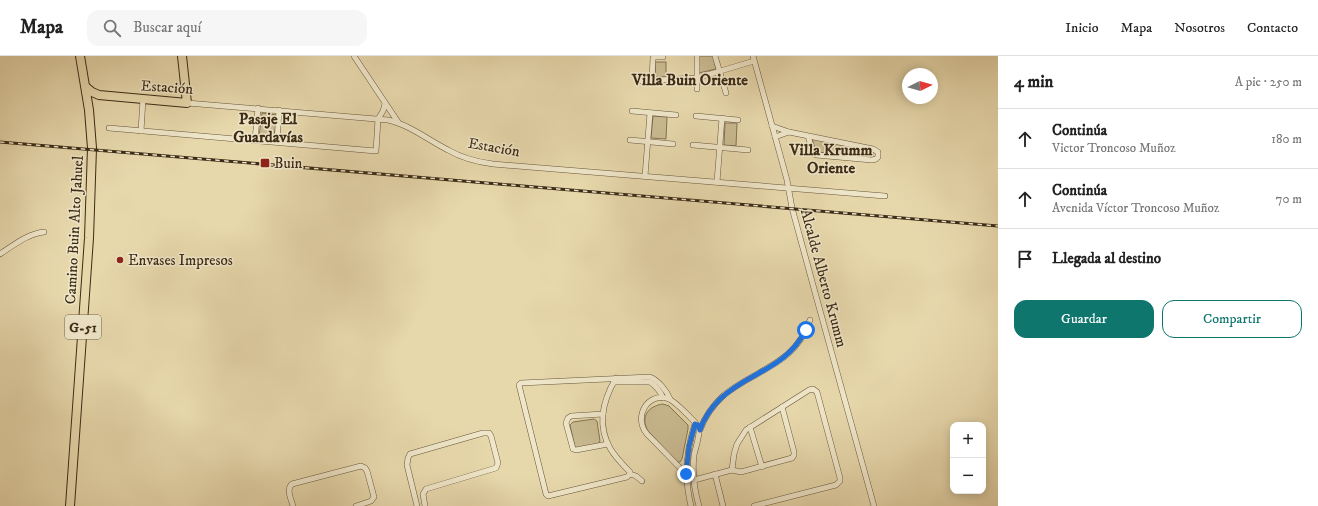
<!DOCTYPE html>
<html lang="es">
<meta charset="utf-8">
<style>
:root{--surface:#fff;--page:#f6f6f6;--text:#222;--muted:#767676;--line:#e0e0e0;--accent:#0f766e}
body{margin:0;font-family:"IM FELL DW Pica",serif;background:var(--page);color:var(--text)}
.controls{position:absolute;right:12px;bottom:12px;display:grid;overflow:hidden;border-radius:8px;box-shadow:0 2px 10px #0003}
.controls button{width:36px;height:36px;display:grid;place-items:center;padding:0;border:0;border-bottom:1px solid var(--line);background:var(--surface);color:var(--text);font:20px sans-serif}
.compass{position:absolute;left:902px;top:12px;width:36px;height:36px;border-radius:50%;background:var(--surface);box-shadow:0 2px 10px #0003;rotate:85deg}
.stop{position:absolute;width:12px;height:12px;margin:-9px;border:3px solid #1a73e8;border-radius:50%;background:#fff}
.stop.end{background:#1a73e8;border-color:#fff;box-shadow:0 1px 4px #0008}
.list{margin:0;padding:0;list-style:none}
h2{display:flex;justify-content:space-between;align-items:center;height:52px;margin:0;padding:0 16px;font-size:17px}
h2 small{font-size:13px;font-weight:400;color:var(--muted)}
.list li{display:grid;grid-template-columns:26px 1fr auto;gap:12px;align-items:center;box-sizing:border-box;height:60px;padding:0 16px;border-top:1px solid var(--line)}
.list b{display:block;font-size:15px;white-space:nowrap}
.list p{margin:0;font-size:13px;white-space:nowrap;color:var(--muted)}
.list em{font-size:13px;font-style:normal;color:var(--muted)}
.actions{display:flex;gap:8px;padding:12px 16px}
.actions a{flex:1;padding:9px 0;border:1px solid var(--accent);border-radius:12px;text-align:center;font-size:14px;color:var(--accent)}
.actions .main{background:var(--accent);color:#fff}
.icon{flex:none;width:22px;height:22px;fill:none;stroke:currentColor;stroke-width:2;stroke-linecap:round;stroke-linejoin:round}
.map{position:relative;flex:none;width:998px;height:450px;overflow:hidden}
header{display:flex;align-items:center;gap:24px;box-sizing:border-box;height:56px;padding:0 20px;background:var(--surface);border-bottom:1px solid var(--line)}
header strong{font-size:19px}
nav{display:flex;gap:22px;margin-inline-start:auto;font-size:14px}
.search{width:280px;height:36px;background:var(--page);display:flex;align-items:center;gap:10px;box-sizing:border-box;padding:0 14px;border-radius:12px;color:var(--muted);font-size:15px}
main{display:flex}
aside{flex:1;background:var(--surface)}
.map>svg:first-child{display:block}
.green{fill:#cabb92;stroke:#837354}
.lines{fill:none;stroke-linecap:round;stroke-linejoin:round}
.minor-casing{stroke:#67563c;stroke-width:6}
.primary-casing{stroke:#3c2b16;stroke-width:10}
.minor{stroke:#efe6c9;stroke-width:5}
.primary{stroke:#e7d8ac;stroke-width:8}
.rail-casing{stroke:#3c2b16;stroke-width:3}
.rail{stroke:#efe6c9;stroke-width:1.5;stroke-dasharray:4.5;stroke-linecap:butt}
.route{stroke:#1a73e8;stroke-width:5}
.poi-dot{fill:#8f2418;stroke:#efe6c9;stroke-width:1.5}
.labels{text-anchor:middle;stroke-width:3;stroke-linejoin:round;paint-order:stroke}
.shield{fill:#efe6c9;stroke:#72634c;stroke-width:1}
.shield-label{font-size:14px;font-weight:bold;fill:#3c2b16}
.street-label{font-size:15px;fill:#3c2b16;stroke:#efe6c9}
.poi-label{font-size:15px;fill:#3c2b16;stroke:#efe6c9;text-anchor:start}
.neighbourhood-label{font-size:16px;font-weight:bold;fill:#3c2b16;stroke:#efe6c9}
</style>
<header>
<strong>Mapa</strong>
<div class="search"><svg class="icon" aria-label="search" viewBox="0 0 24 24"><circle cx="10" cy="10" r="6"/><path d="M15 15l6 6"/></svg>Buscar aquí</div>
<nav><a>Inicio</a><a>Mapa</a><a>Nosotros</a><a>Contacto</a></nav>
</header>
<main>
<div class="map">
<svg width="998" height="450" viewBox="0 0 998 450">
<rect width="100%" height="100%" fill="#e7d8ac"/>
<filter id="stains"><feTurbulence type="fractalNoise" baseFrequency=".005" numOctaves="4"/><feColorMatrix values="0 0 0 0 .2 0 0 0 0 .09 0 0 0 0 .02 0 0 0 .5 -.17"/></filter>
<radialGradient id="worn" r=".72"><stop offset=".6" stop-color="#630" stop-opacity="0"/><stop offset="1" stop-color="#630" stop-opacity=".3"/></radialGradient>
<g class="green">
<path d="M699 0H713L716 13 699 17Z"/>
<rect x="655" y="6" width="11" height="15"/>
<path d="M262 57 277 59 274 82 259 81Z"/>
<path d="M653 60 667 61 666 83 651 82Z"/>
<path d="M725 67H737L736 90 724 89Z"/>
<path d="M812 82 874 97 873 101 816 96Z"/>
<path d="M663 348 669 350 688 369V373L682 403 680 406H678L675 404 648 375C640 361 648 350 663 348Z"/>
<path d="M594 363 597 365 600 385 598 388 577 393 575 391 570 369 573 366Z"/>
</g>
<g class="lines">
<defs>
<g id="minor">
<path d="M354 0 398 66"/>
<path d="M715 0 726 37"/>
<path d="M753 0 787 124 792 152 816 240 874 450"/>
<path d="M652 24 653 2 654 1H663"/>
<path d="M638 25 697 22 754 5"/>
<path d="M697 33V0"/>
<path d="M187 47 388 64C410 69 428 84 448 94 462 102 477 106 493 108L885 140"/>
<path d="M632 55 676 59"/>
<path d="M696 60 738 64"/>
<path d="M772 70 789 76 873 93 878 96V101L876 103 872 104 816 99 813 97 808 80"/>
<path d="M109 72 376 95 378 63 383 55 385 48"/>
<path d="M141 75 143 43"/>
<path d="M775 81 789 76"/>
<path d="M255 84 258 52"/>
<path d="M630 84 673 88"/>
<path d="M277 86 279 54"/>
<path d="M693 89 748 94"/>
<path d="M645 120 650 57"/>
<path d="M717 126 722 62"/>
<path d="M0 198C14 189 27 178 44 176"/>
<path d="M616 322C603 344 597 369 610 392 615 401 623 409 630 416V418L636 420 642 425"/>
<path d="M614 326H650C655 329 661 336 663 342"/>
<path d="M603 358 571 360 568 362 566 367 573 393 576 394 608 388"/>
<path d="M750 371 762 411"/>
<path d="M700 374C705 360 713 349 724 339 757 312 794 310 810 264"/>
<path d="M732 414 734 398 737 388 746 374 809 334 813 333 817 336 840 422V425L836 429 754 450"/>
<path d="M630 418 627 421 548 440 546 438 519 329 521 327 650 321C658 324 667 335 670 343"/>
<path d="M686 418 647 378C633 362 647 335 669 343 676 346 694 365 699 371 700 380 696 390 694 399 692 417 694 433 699 450"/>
<path d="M715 418 723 450"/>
<path d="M694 424 732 414 741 416 792 402 794 399V396L782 351"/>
<path d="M293 450C291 443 286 433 292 428L361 410 365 412 367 415 374 441 371 445 356 450"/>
<path d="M417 450 407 409 408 402 410 398 483 377H489L491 380 498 407 496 412 426 433 423 438 425 450"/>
<path d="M691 450C684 422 686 395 695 368"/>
</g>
<g id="primary">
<path d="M86 31 92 36 99 39 187 47 182 0"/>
<path d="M70 450 89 182 92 92 89 54 80 0"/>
</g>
</defs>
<use href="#minor" class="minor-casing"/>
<use href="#primary" class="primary-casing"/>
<use href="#minor" class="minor"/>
<use href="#primary" class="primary"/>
<defs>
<path id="rail" d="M0 86 998 170"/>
</defs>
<use href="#rail" class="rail-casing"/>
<use href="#rail" class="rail"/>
</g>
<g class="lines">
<path class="route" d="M686 418 689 390 695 368 698 369 700 374C704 362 711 352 720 343 749 315 784 315 806 274"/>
</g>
<g class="poi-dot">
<rect x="260" y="102" width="10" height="10" rx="2"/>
<circle cx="120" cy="204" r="4"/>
</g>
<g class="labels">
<rect class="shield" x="65" y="259" width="36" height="24" rx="3"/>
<g class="shield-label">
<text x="83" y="276">G-51</text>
</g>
<g class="street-label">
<text transform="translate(167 31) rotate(4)" y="5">Estación</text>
<text transform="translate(494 91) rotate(10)" y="5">Estación</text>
<text transform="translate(74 174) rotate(-87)" y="5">Camino Buin Alto Jahuel</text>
<text transform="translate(824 222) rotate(75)" y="5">Alcalde Alberto Krumm</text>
</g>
<g class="poi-label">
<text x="274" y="112">Buin</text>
<text x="128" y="209">Envases Impresos</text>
</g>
<g class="neighbourhood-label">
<text x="690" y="29">Villa Buin Oriente</text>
<text x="268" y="68">Pasaje El<tspan x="268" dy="18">Guardavías</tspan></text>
<text x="831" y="99">Villa Krumm<tspan x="831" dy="18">Oriente</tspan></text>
</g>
</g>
<rect width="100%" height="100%" filter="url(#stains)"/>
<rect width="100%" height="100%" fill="url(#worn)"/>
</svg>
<div class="controls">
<button>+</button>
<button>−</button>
</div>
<svg class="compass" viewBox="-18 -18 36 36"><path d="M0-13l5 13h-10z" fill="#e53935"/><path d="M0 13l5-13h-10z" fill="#767676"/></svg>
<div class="stop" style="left:806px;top:274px"></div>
<div class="stop end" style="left:686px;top:418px"></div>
</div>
<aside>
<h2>4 min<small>A pie · 250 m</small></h2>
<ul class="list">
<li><svg class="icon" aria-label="ahead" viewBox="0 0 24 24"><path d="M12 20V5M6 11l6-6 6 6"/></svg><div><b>Continúa</b><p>Victor Troncoso Muñoz</p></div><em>180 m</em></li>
<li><svg class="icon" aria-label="ahead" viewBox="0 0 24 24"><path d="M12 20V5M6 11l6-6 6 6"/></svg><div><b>Continúa</b><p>Avenida Víctor Troncoso Muñoz</p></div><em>70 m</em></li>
<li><svg class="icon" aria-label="arrive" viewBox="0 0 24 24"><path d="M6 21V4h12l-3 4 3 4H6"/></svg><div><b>Llegada al destino</b></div></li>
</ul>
<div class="actions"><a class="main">Guardar</a><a>Compartir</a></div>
</aside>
</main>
